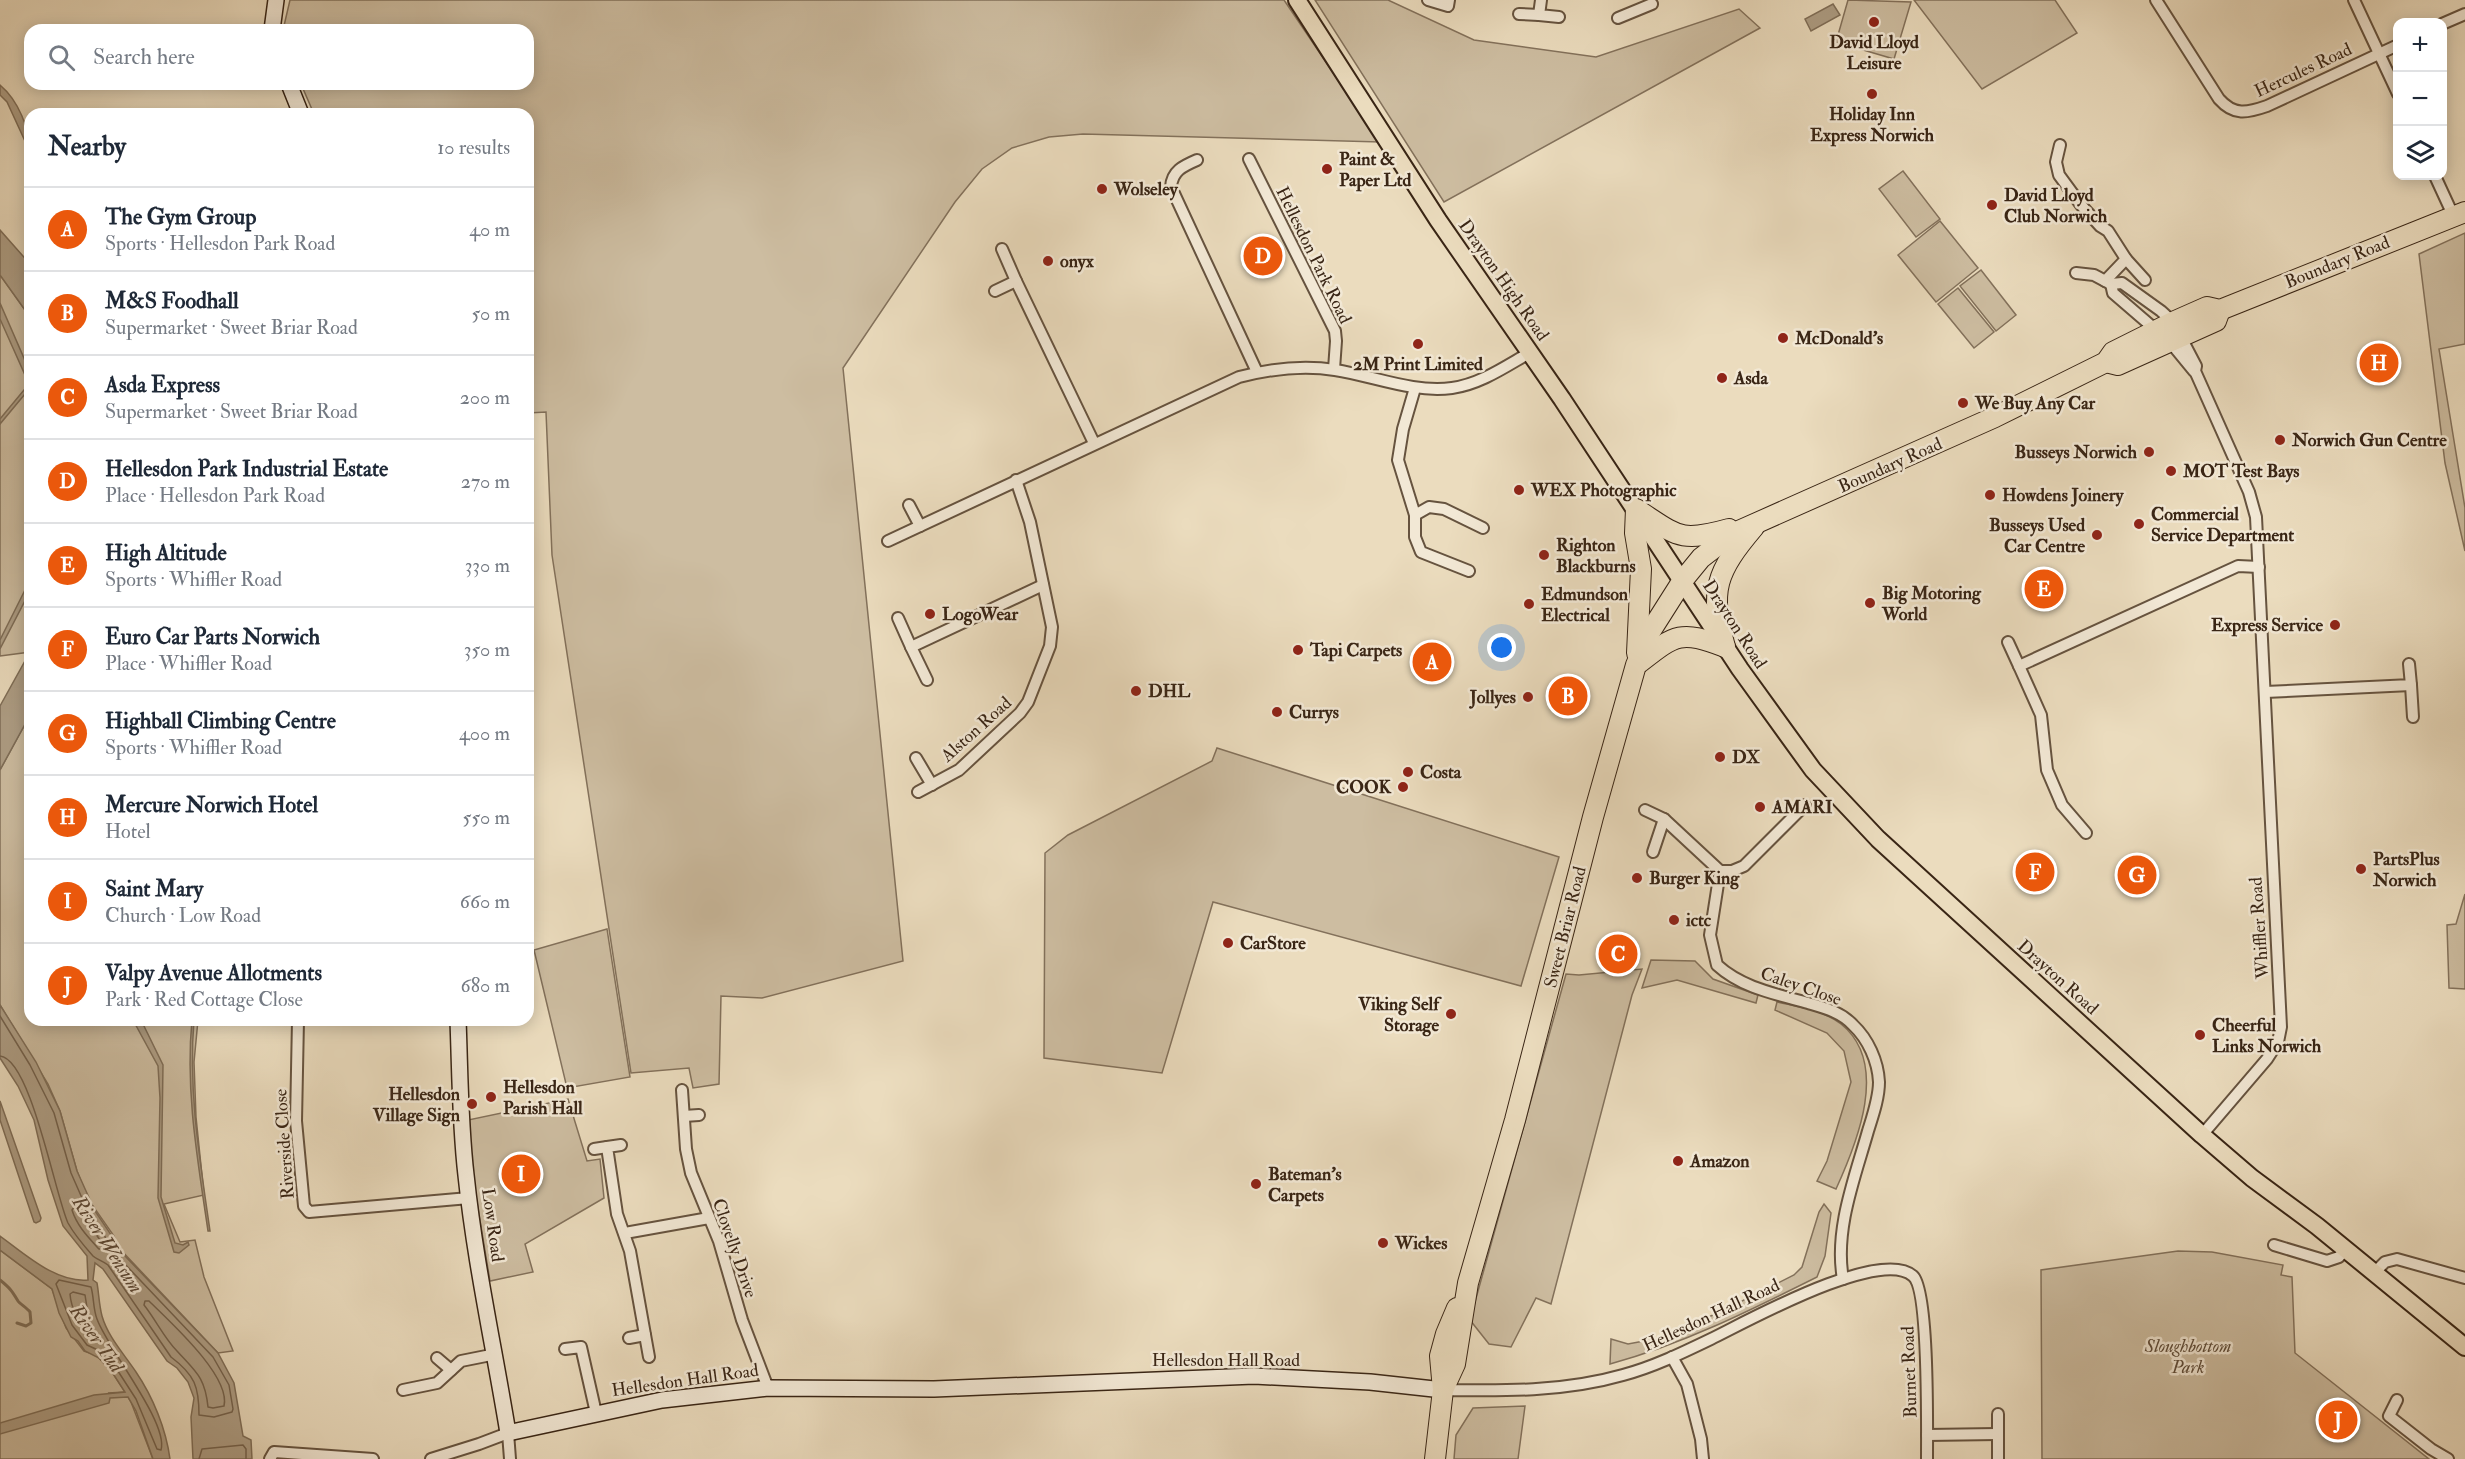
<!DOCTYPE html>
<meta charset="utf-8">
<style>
:root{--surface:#fff;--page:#f2f2f3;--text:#1f2937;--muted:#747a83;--line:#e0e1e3;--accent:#ea580c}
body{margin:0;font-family:"IM FELL Double Pica",serif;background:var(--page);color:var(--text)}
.controls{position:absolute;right:18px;top:18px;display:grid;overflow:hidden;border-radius:12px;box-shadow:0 3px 15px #0003}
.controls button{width:54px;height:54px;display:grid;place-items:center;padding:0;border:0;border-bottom:2px solid var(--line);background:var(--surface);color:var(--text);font:30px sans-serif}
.you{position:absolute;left:1502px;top:648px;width:21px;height:21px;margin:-15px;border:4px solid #fff;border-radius:50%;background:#1a73e8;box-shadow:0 0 0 9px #1a73e833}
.badge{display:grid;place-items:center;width:39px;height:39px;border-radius:50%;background:var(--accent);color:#fff;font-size:20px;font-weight:700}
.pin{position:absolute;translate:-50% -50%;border:3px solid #fff;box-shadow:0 2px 6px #0006}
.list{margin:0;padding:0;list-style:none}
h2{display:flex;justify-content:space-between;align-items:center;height:78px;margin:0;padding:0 24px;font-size:26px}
h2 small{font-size:20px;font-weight:400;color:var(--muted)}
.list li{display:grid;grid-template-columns:39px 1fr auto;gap:18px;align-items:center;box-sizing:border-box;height:84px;padding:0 24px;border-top:2px solid var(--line)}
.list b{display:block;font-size:22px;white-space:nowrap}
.list p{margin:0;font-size:20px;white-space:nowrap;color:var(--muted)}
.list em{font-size:20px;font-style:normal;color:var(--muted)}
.icon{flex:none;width:33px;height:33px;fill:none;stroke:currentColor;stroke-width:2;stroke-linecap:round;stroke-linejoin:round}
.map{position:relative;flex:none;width:2465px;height:1459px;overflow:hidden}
.search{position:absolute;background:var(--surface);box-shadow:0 3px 15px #0003;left:24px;top:24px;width:510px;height:66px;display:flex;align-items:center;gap:15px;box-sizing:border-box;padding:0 21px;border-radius:18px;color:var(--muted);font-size:22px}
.panel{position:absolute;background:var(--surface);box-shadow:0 3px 15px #0003;left:24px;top:108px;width:510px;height:918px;border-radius:18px}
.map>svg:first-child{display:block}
.green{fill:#cdbda1;stroke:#83715b;stroke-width:1.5}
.water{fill:#ae9e85;stroke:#7f6e58;stroke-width:1.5}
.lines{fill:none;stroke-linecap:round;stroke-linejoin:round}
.shore{stroke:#74624d;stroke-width:1.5}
.stream{stroke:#7f6e58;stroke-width:3}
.street-casing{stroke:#66533f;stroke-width:14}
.secondary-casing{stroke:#392515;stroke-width:18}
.primary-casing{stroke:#392515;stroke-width:20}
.highway-casing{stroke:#392515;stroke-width:22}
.street{stroke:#f2e8d5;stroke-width:10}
.secondary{stroke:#f2e8d5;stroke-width:15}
.primary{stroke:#ebdcbe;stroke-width:16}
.highway{stroke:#ebdcbe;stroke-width:20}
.poi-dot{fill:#8f2418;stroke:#f2e8d5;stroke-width:2}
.labels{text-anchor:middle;stroke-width:5;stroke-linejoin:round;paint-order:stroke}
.poi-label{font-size:18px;font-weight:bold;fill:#392515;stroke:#f2e8d5;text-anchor:start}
.street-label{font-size:18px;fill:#392515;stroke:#f2e8d5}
.park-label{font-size:18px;font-style:italic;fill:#5e4b38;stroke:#f2e8d5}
.water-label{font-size:20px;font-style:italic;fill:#5c4937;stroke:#f2e8d5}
</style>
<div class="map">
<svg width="2465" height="1459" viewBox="0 0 2465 1459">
<rect width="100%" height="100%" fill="#ebdcbe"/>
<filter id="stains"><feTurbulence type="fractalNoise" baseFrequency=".00333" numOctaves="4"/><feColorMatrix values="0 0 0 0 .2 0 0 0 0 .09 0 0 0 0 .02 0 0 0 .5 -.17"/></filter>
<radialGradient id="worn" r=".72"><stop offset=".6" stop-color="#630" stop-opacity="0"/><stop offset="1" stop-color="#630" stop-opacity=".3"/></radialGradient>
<g class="green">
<path d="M290 0H1284L1380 142 1083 134 1049 137 1012 148 982 169 955 202 843 368 903 961 762 998 721 996 719 1084 693 1088 689 1068 631 1073 552 555 546 412 528 413V114H314L301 84H528V30H283Z"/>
<path d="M1315 0H1388L1474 40 1596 57 1739 9 1760 28 1444 202Z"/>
<path d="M1848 0 1911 2 1894 59 1836 42Z"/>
<path d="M1914 0H2055L2077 33 1982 89Z"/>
<path d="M1903 171 1940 219 1916 237 1879 189Z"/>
<path d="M1940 221 1978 268 1936 302 1898 255Z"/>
<path d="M2465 233V344L2439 349 2465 508V551L2445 463 2419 254Z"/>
<path d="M1981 270 2016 315 1996 331 1960 286Z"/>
<path d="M0 275 30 317V652L0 656Z"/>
<path d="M1958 288 1994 332 1974 348 1938 304Z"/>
<path d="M30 715V1020H198L194 1062 196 1117 204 1195 164 1204 180 1242 195 1240 204 1277 233 1351 218 1353 119 1248 114 1236 88 1199 77 1171 60 1111 48 1084 0 1005V770Z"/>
<path d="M1217 748 1559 857 1521 986 1213 902 1162 1073 1044 1058 1045 853 1068 835 1212 761Z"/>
<path d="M2465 894V989L2449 988 2447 925 2456 924Z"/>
<path d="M607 929 630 1077 567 1088 534 950Z"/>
<path d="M1651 960 1695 961 1713 979 1758 995 1756 1003 1677 980 1642 988Z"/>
<path d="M1642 969 1632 995 1551 1304 1536 1298 1511 1347 1489 1344 1470 1320 1566 974 1579 975Z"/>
<path d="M1777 1002C1799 1007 1823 1010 1841 1024 1890 1063 1857 1143 1836 1189L1817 1181 1827 1161 1851 1082 1844 1051 1827 1033 1775 1010Z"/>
<path d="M568 1099 587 1161 600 1159 604 1198 525 1244 533 1272 490 1281 472 1172 468 1120Z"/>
<path d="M1824 1204 1831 1213 1825 1256 1817 1277C1749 1311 1683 1344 1610 1364L1611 1339 1628 1344 1660 1338 1720 1312 1794 1275 1802 1267 1819 1212Z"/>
<path d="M0 1250 52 1289 66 1328 84 1351 96 1355 112 1372 125 1392 108 1393 128 1397 131 1402 153 1459H0Z"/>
<path d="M2178 1251 2212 1252 2283 1265 2281 1275 2292 1277 2295 1353 2429 1459H2042L2041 1270Z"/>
<path d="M1525 1406 1518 1459H1454L1456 1435 1473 1408Z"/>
</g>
<g class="water">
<path d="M1833 4 1840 15 1811 31 1805 19Z"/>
<path d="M0 85C18 100 30 129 30 152L7 102 0 95Z"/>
<path d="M0 230 30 264V317L0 275Z"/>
<path d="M0 303 30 372V388L0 424V419L29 384 0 319Z"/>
<path d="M30 580V591L0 649V640Z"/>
<path d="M30 652V715L0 770V706Z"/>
<path d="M0 1005 36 1062 60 1111 77 1171 95 1211 126 1257 218 1353 234 1383 243 1436 251 1440 252 1459H193L191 1417 194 1398 188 1382 177 1368 167 1361 103 1269 95 1263 93 1280 97 1283C99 1294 99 1305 102 1316 108 1337 124 1354 136 1372 153 1397 166 1429 170 1459H153L136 1411 128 1397 110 1398 109 1403 0 1434V1423L94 1395 125 1392 112 1372 99 1358 85 1351 78 1341 71 1337 59 1313 52 1289 0 1250V1236C25 1254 56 1283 88 1280L87 1256 63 1226 48 1180 34 1120 18 1086 0 1058Z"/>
<path d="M133 1020H141L163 1065 161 1197 175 1243 183 1245 188 1242 189 1245 179 1253 174 1252 158 1198 160 1098 158 1066Z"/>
<path d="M192 1020H194C188 1091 200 1161 210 1231H208C198 1162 185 1091 192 1020Z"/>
<path d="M0 1101 41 1218 40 1221 36 1223 34 1222 0 1120Z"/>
</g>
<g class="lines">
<g class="shore">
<path d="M0 1016 30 1065 54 1113 71 1173 89 1214 122 1261 213 1357 229 1385 233 1409 232 1412 214 1417 199 1415C199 1387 195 1375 171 1357L108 1265C103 1261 96 1259 93 1256 85 1247 74 1234 68 1223 55 1195 31 1059 0 1056"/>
<path d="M74 1207 78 1208 102 1243V1249H99C88 1237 77 1226 72 1210Z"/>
<path d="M59 1280 91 1287C94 1297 93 1309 97 1319 107 1348 169 1423 161 1450L157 1449 136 1399 116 1368 100 1351 87 1345 72 1325 56 1284Z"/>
<path d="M73 1292 85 1295 89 1320 95 1332 93 1335H90C80 1322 71 1310 70 1294Z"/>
<path d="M145 1301H149C169 1321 231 1376 224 1406L213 1408 208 1407C205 1377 196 1372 177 1351 164 1338 156 1320 144 1305Z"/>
<path d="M199 1459 202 1449 243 1445 246 1449V1459"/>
</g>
<path class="stream" d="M0 1280C10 1288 12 1291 18 1301 20 1304 27 1308 30 1312L31 1323 26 1326 17 1323"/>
<defs>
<g id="street">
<path d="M1428 0 1448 6 1449 0"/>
<path d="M1541 0 1539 15 1559 17"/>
<path d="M2156 0 2219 99C2234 116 2247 113 2267 106L2398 45"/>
<path d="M2354 0 2398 94"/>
<path d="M1519 14 1539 15"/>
<path d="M1618 18 1652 4"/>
<path d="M2442 24 2465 14"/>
<path d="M2060 145 2056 162 2059 175 2081 205 2100 226 2108 231 2126 259 2105 281"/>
<path d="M1249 159 1335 331 1336 341 1334 369"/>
<path d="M1197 160C1183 166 1172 171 1171 187L1257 372"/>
<path d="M2435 176 2453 215"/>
<path d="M1002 249 1016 281"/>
<path d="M2126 259 2145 280"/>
<path d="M2076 273 2094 275 2111 284 2122 283 2161 311 2173 322 2196 366 2195 371 2249 492 2256 517 2281 1027 2278 1042 2267 1059 2202 1135"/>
<path d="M2111 284 2113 293 2171 343 2194 371"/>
<path d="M995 291 1016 281 1094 443"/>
<path d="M1415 388 1403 429 1398 460 1415 515V537L1421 552 1469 571"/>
<path d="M909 505 920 526"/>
<path d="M1415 515 1429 507 1444 509 1483 528"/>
<path d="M888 541 1239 377C1270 369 1304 365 1335 370 1374 376 1412 393 1452 388 1481 384 1506 366 1531 352"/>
<path d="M898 618 911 647"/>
<path d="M2008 642 2019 666 2238 566 2259 567"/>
<path d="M2019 666 2041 715 2047 770 2062 805 2086 833"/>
<path d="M927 680 911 647 1043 585"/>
<path d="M2411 685 2413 717"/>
<path d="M2265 692 2411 685 2409 664"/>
<path d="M916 758 932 785"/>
<path d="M918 792 959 770 1020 713 1028 702 1050 646 1052 627 1030 522 1016 480"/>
<path d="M1645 810 1664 819 1720 871H1732L1744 866 1805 805"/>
<path d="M1653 852 1664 819"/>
<path d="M1720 871 1710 935 1717 965C1742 988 1776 994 1808 1003 1825 1008 1841 1012 1853 1025 1868 1039 1878 1061 1879 1082 1879 1098 1873 1115 1868 1131 1855 1177 1834 1230 1843 1279"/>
<path d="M298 1020 296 1121 304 1206 309 1212 469 1198"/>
<path d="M682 1090 686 1149 691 1173 719 1241 742 1320 768 1388"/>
<path d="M684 1116 699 1115"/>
<path d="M621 1145 607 1147 617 1214 630 1251 649 1357"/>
<path d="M594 1149 607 1147"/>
<path d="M625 1233 709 1218"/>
<path d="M2274 1245 2327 1261 2339 1257 2346 1248"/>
<path d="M2374 1273 2385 1262 2397 1259 2465 1278"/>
<path d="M629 1338 645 1335"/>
<path d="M565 1349 581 1347 596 1413"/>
<path d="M1672 1357 1687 1384 1701 1439 1703 1459"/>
<path d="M437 1358 451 1370"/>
<path d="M403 1390 437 1383 461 1361 496 1354"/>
<path d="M1443 1390C1503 1391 1564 1392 1623 1375 1653 1367 1682 1353 1711 1339 1746 1322 1880 1247 1913 1276 1929 1290 1927 1431 1927 1459"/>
<path d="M2397 1400 2389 1416 2431 1449 2448 1459"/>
<path d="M1998 1414V1459"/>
<path d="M1927 1435 1997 1434"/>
<path d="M270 1459 274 1452 373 1459"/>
<path d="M431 1459 479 1444 508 1433 510 1459"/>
</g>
<g id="secondary">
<path d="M272 30 276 0"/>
<path d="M289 84 301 114"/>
<path d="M458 1020C460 1072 460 1124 466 1175 475 1262 494 1347 508 1433L662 1400 768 1388 934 1389 1254 1376 1370 1382 1443 1390"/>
</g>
<path id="primary" d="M1297 0 1438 220 1562 399 1740 669 1813 770 1878 839 2202 1135 2252 1178 2317 1226 2465 1347"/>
<g id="highway">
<path d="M2106 362 2118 365 2216 321 2220 310"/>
<path d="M1725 647C1709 590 1716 572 1754 527"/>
<path d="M1637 653 1641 569 1635 533 1636 509C1678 536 1679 543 1729 529"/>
<path d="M1639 663C1676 634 1680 630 1725 647"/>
<path d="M1443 1390 1455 1364 1468 1283 1515 1120 1593 817 1636 665 1650 632 1683 580 1701 558 1732 534 1995 417 2106 362 2113 352 2173 322 2207 307 2220 310 2465 212"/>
<path d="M1435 1459 1443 1390 1440 1356 1446 1334 1457 1308"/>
</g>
</defs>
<use href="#street" class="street-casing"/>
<use href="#secondary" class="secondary-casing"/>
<use href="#primary" class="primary-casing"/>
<use href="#highway" class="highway-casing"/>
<use href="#street" class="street"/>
<use href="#secondary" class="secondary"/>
<use href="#primary" class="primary"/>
<use href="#highway" class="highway"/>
</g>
<g class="poi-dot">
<circle cx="1874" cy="22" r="6"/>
<circle cx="1872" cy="94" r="6"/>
<circle cx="1327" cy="169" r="6"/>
<circle cx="1102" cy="189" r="6"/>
<circle cx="1992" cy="205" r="6"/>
<circle cx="1048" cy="261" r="6"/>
<circle cx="1783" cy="338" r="6"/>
<circle cx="1418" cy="344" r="6"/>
<circle cx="1722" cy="378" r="6"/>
<circle cx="1963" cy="403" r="6"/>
<circle cx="2280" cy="440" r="6"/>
<circle cx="2149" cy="452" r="6"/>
<circle cx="2171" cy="471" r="6"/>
<circle cx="1519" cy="490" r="6"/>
<circle cx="1990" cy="495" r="6"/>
<circle cx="2139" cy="524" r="6"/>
<circle cx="2097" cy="535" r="6"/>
<circle cx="1544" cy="555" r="6"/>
<circle cx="1870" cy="603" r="6"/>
<circle cx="1529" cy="604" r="6"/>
<circle cx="930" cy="614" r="6"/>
<circle cx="2335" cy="625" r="6"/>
<circle cx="1298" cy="650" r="6"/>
<circle cx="1136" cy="691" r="6"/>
<circle cx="1528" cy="697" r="6"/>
<circle cx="1277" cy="712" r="6"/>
<circle cx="1720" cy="757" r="6"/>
<circle cx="1408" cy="772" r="6"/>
<circle cx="1403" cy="787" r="6"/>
<circle cx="1760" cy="807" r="6"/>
<circle cx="2361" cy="869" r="6"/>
<circle cx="1637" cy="878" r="6"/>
<circle cx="1674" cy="920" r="6"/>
<circle cx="1228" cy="943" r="6"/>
<circle cx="1451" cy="1014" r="6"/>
<circle cx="2200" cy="1035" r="6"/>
<circle cx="491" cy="1097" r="6"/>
<circle cx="472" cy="1104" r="6"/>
<circle cx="1678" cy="1161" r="6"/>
<circle cx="1256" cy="1184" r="6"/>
<circle cx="1383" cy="1243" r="6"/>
</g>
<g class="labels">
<g class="poi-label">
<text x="1874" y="48" text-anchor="middle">David Lloyd<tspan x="1874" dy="21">Leisure</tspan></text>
<text x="1872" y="120" text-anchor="middle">Holiday Inn<tspan x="1872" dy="21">Express Norwich</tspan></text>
<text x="1339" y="165">Paint &amp;<tspan x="1339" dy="21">Paper Ltd</tspan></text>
<text x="1114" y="195">Wolseley</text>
<text x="2004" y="201">David Lloyd<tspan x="2004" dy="21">Club Norwich</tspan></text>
<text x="1060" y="267">onyx</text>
<text x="1795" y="344">McDonald's</text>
<text x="1418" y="370" text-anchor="middle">2M Print Limited</text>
<text x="1734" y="384">Asda</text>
<text x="1975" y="409">We Buy Any Car</text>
<text x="2292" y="446">Norwich Gun Centre</text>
<text x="2137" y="458" text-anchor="end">Busseys Norwich</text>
<text x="2183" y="477">MOT Test Bays</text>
<text x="1531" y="496">WEX Photographic</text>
<text x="2002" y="501">Howdens Joinery</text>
<text x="2151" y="520">Commercial<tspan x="2151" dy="21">Service Department</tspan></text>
<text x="2085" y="531" text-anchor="end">Busseys Used<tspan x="2085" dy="21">Car Centre</tspan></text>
<text x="1556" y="551">Righton<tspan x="1556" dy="21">Blackburns</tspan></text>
<text x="1882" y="599">Big Motoring<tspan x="1882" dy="21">World</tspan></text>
<text x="1541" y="600">Edmundson<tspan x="1541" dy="21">Electrical</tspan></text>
<text x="942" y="620">LogoWear</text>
<text x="2323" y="631" text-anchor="end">Express Service</text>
<text x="1310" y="656">Tapi Carpets</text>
<text x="1148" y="697">DHL</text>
<text x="1516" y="703" text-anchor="end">Jollyes</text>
<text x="1289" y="718">Currys</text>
<text x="1732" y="763">DX</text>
<text x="1420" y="778">Costa</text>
<text x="1391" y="793" text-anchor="end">COOK</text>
<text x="1772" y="813">AMARI</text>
<text x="2373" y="865">PartsPlus<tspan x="2373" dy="21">Norwich</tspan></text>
<text x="1649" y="884">Burger King</text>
<text x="1686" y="926">ictc</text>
<text x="1240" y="949">CarStore</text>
<text x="1439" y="1010" text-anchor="end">Viking Self<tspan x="1439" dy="21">Storage</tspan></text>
<text x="2212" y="1031">Cheerful<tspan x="2212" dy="21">Links Norwich</tspan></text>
<text x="503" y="1093">Hellesdon<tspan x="503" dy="21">Parish Hall</tspan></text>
<text x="460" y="1100" text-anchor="end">Hellesdon<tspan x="460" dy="21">Village Sign</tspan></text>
<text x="1690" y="1167">Amazon</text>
<text x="1268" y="1180">Bateman's<tspan x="1268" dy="21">Carpets</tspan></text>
<text x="1395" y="1249">Wickes</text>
</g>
<g class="street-label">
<text transform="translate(2303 70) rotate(-25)" y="6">Hercules Road</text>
<text transform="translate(1314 255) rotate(64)" y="6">Hellesdon Park Road</text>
<text transform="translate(2337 262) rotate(-22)" y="6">Boundary Road</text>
<text transform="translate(1504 280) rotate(55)" y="6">Drayton High Road</text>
<text transform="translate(1890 465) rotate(-24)" y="6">Boundary Road</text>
<text transform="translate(1735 624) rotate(57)" y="6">Drayton Road</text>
<text transform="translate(976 729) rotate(-42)" y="6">Alston Road</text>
<text transform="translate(1565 927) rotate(-76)" y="6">Sweet Briar Road</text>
<text transform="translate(2259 928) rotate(-94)" y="6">Whiffler Road</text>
<text transform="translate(2058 977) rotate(42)" y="6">Drayton Road</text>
<text transform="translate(1801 986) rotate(19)" y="6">Caley Close</text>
<text transform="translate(284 1144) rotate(-94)" y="6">Riverside Close</text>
<text transform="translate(493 1225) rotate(82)" y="6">Low Road</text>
<text transform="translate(735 1248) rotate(71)" y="6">Clovelly Drive</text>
<text transform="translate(1711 1315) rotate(-25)" y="6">Hellesdon Hall Road</text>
<text x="1226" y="1366">Hellesdon Hall Road</text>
<text transform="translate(1909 1372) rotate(-92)" y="6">Burnet Road</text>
<text transform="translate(685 1380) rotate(-8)" y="6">Hellesdon Hall Road</text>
</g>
<g class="park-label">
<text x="2188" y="1352">Sloughbottom<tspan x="2188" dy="21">Park</tspan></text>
</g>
<g class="water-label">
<text transform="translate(108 1244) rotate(57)" y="7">River Wensum</text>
<text transform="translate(97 1338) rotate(55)" y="7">River Tud</text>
</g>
</g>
<rect width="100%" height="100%" filter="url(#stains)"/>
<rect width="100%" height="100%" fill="url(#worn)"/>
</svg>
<div class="controls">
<button>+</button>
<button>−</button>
<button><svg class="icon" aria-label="layers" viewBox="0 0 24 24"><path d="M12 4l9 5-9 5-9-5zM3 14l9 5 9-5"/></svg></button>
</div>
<div class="you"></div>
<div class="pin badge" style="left:1432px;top:662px">A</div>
<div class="pin badge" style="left:1568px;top:696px">B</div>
<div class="pin badge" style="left:1618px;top:954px">C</div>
<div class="pin badge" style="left:1263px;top:256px">D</div>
<div class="pin badge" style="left:2044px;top:589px">E</div>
<div class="pin badge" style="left:2035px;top:872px">F</div>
<div class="pin badge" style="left:2137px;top:875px">G</div>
<div class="pin badge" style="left:2379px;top:363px">H</div>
<div class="pin badge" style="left:521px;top:1174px">I</div>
<div class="pin badge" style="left:2338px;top:1420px">J</div>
<div class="search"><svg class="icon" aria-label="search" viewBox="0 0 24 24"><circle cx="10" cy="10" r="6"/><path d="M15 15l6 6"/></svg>Search here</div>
<section class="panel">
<h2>Nearby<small>10 results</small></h2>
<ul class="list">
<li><span class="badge">A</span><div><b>The Gym Group</b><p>Sports · Hellesdon Park Road</p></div><em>40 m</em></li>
<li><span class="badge">B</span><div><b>M&amp;S Foodhall</b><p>Supermarket · Sweet Briar Road</p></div><em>50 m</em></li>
<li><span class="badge">C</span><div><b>Asda Express</b><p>Supermarket · Sweet Briar Road</p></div><em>200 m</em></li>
<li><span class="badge">D</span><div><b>Hellesdon Park Industrial Estate</b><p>Place · Hellesdon Park Road</p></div><em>270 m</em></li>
<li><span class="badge">E</span><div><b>High Altitude</b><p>Sports · Whiffler Road</p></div><em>330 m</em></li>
<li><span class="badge">F</span><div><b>Euro Car Parts Norwich</b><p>Place · Whiffler Road</p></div><em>350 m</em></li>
<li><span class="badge">G</span><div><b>Highball Climbing Centre</b><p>Sports · Whiffler Road</p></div><em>400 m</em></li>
<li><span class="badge">H</span><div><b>Mercure Norwich Hotel</b><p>Hotel</p></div><em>550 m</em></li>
<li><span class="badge">I</span><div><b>Saint Mary</b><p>Church · Low Road</p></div><em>660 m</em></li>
<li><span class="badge">J</span><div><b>Valpy Avenue Allotments</b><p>Park · Red Cottage Close</p></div><em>680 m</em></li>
</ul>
</section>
</div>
